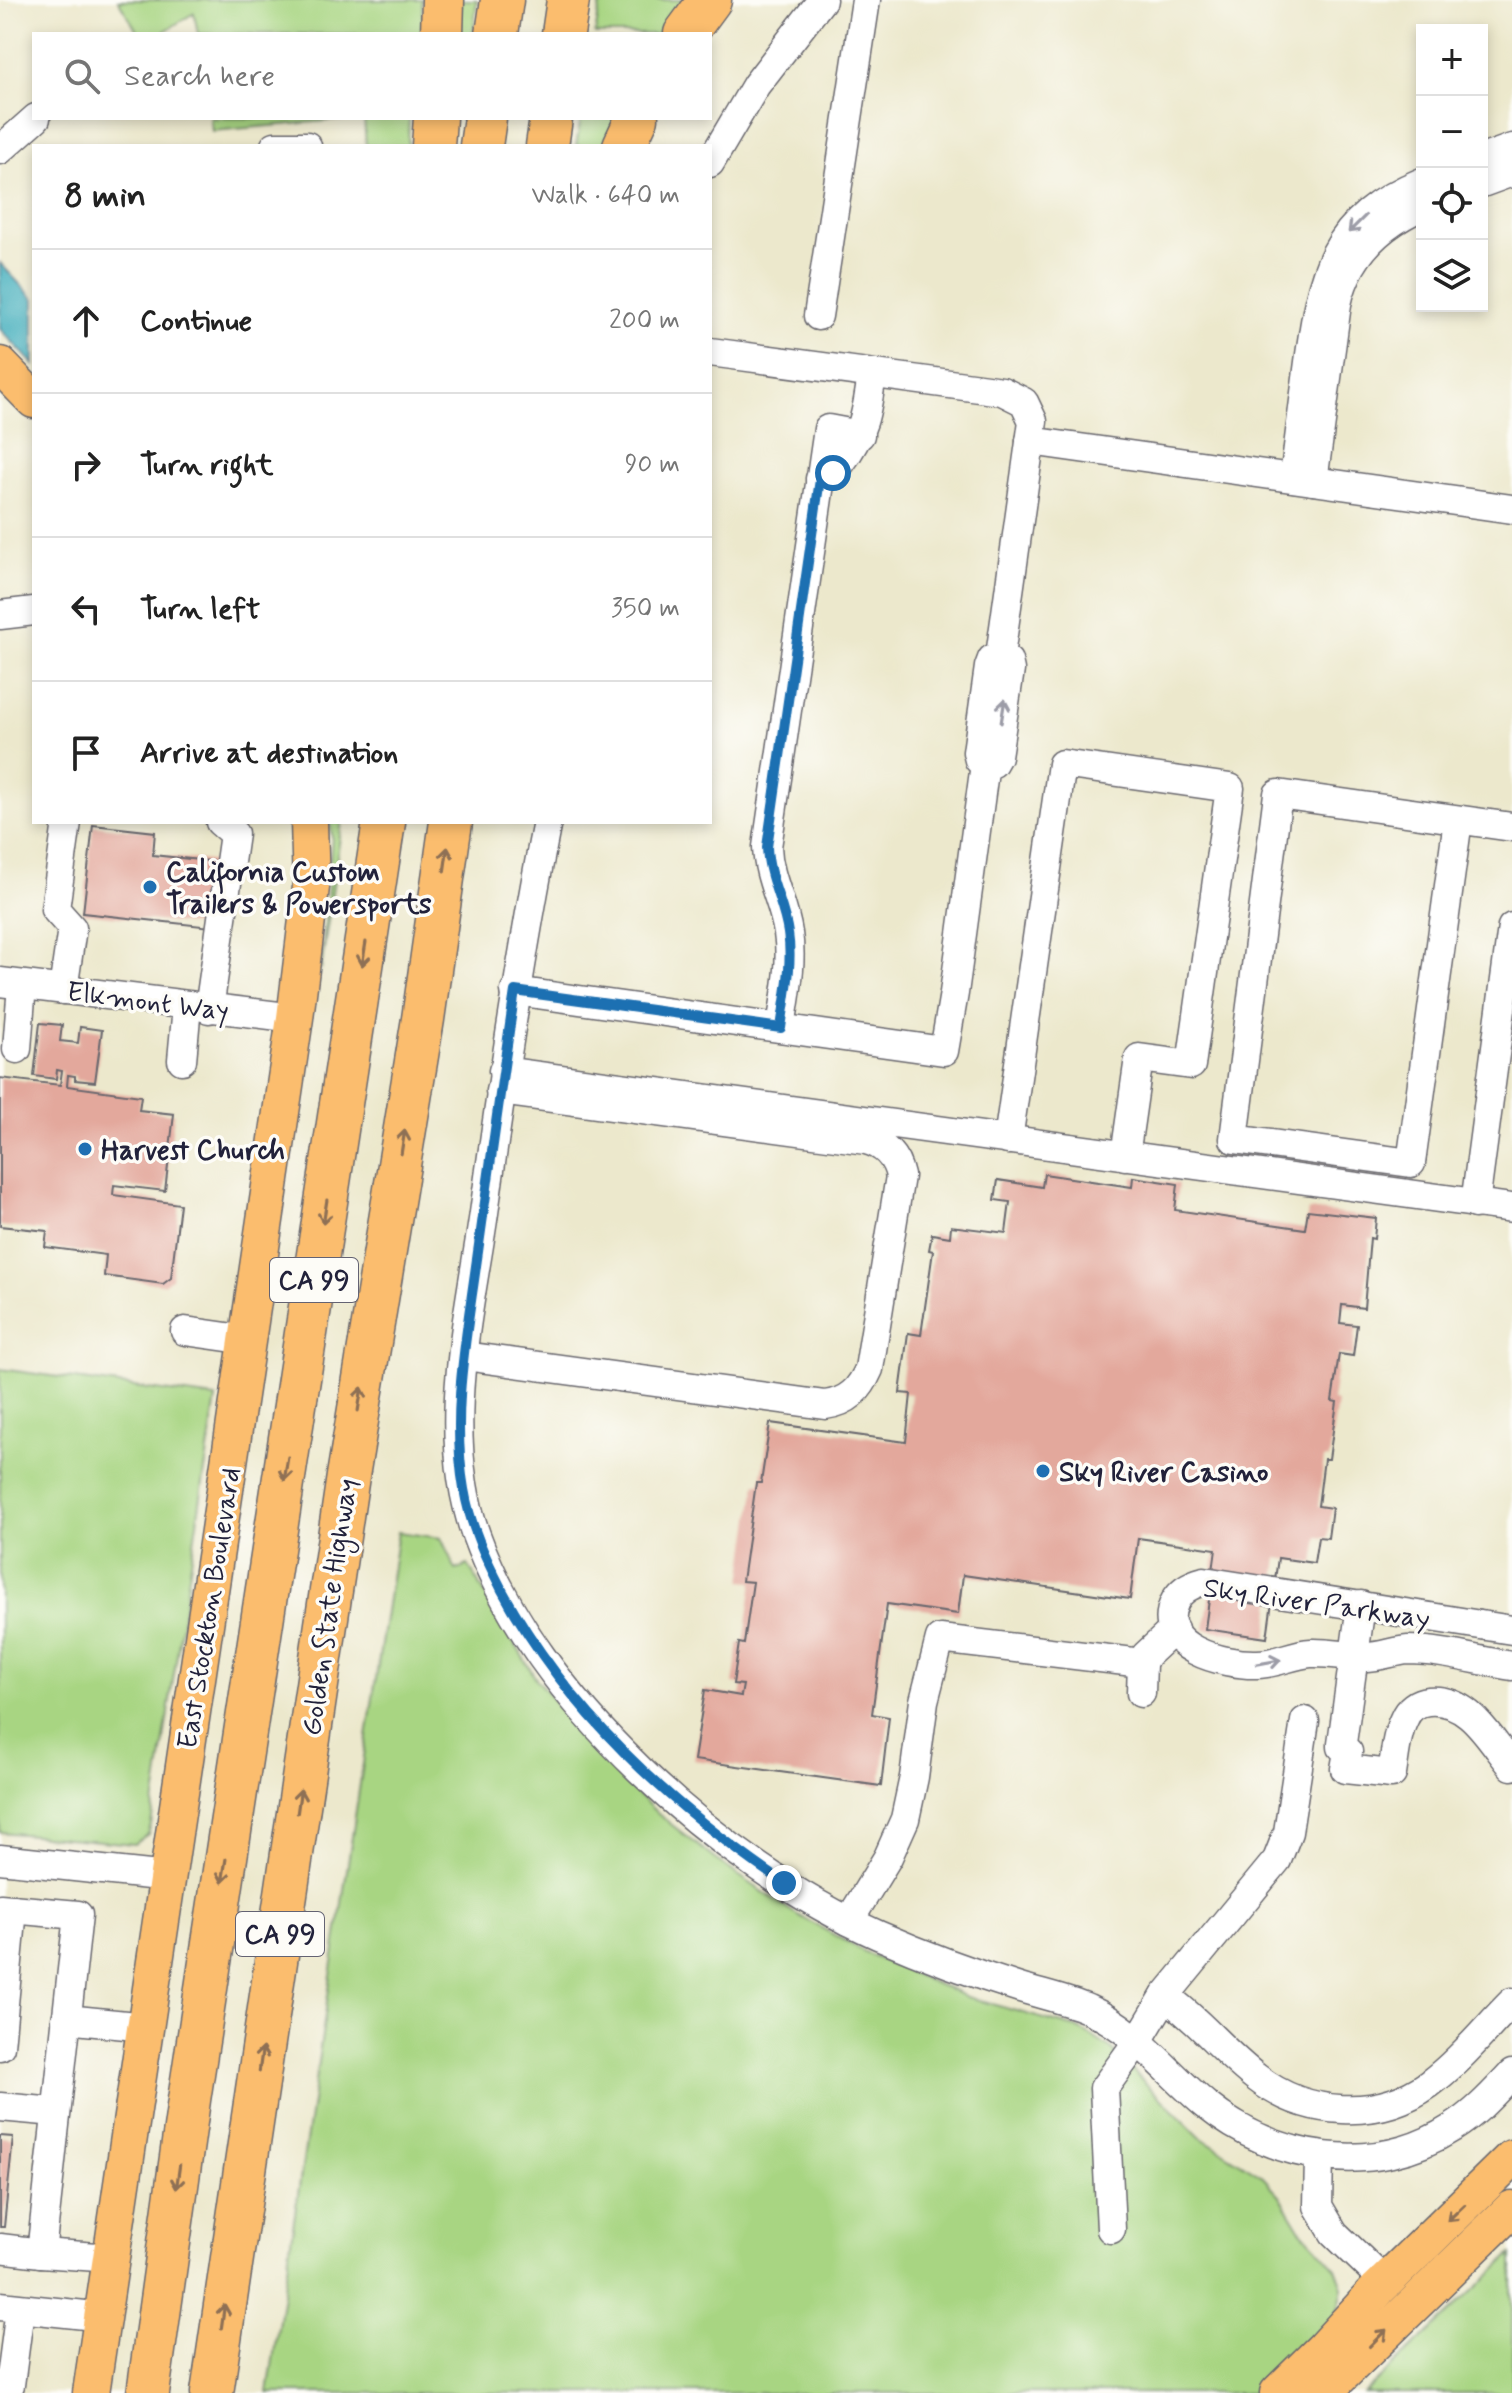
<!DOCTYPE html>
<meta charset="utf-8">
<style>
:root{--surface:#fff;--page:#f6f6f6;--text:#222;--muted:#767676;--line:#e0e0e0}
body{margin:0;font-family:Mynerve,sans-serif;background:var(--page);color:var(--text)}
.controls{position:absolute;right:24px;top:24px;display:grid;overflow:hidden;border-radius:0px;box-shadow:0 4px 12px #0003}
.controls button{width:72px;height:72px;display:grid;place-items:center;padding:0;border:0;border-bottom:2px solid var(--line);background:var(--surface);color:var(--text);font:40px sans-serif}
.stop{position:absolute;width:24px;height:24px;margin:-18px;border:6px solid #1f6fb2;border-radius:50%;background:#fff}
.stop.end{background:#1f6fb2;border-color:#fff;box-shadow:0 2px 8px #0008}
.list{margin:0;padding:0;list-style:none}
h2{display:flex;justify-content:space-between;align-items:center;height:104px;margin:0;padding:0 32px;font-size:34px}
h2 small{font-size:26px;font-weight:400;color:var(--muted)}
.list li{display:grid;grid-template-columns:52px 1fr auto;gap:24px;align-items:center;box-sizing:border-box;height:144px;padding:0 32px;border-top:2px solid var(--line)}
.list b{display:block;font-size:30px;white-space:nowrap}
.list em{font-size:26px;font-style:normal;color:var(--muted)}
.icon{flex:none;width:44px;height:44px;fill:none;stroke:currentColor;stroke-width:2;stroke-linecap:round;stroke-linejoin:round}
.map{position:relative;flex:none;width:1512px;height:2393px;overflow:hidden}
.search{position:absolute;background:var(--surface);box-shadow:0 4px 12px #0003;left:32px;top:32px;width:680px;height:88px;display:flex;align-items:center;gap:20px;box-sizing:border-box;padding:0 28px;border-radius:0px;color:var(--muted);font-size:30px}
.panel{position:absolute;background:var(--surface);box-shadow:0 4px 12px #0003;left:32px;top:144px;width:680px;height:680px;border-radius:0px}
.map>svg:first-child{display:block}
.green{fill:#a8d582;stroke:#657c5e;stroke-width:2}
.water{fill:#3fadbc;stroke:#30687c;stroke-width:2}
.building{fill:#e3a89c}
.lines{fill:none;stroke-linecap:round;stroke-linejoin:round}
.minor-casing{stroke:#69676e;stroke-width:31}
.major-casing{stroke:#69676e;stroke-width:39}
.highway-casing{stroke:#69676e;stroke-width:45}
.minor{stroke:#fff;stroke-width:28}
.major{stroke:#fbbd6e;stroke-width:36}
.highway{stroke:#fbbd6e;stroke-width:42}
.oneway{stroke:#9c9ca7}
.oneway2{stroke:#8e7054}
.route{stroke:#1f6fb2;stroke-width:10}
.poi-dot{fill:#1f6fb2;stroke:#fdfcf7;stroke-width:3}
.labels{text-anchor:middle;stroke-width:7;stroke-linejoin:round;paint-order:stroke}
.shield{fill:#fdfcf7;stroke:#646373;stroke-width:2}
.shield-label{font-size:26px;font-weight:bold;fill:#22223b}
.poi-label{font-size:28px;font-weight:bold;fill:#22223b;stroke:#fdfcf7;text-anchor:start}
.street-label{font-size:28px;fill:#22223b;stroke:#fdfcf7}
</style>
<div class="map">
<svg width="1512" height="2393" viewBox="0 0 1512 2393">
<rect width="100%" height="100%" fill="#fdfcf7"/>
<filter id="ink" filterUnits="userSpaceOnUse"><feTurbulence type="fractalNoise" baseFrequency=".0125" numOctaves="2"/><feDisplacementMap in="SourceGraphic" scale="16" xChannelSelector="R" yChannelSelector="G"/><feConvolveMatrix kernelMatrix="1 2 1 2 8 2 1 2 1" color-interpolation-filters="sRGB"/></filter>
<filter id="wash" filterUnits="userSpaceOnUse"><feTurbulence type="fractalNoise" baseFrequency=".006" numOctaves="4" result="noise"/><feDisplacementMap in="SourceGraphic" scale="32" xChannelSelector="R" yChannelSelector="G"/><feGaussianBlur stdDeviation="1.8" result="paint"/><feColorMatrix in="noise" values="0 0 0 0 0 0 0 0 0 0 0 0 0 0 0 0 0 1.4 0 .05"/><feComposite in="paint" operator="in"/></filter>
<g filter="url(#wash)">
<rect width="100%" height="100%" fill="#ece8cc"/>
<g class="green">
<path d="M118 0H422V34H198L194 13 160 34H139Z"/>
<path d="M461 0H477L473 34H459Z"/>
<path d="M601 0H692L668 34H595Z"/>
<path d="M210 118H361L212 131Z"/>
<path d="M364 118H409L408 146H366Z"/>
<path d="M581 118H621L609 146H576Z"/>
<path d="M330 822H342L321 970 332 837Z"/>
<path d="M0 1369 216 1398 151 1825 148 1834 134 1844 0 1832Z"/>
<path d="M398 1532 441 1538 456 1570 468 1565 536 1679 602 1759 658 1814 722 1864 794 1913 874 1957 967 1997 1076 2028 1092 2036 1111 2049 1200 2137 1261 2175 1279 2194 1300 2229 1336 2268 1343 2287 1340 2303 1333 2320 1254 2393H268Z"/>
<path d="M1512 2254V2393H1364Z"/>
</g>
<path class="water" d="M0 263 34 299V365L0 329Z"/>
<g id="blocks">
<g class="building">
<path d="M93 825 155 832 153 855 218 862 211 927 83 913Z"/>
<path d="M40 1023 62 1025 60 1041 78 1043 80 1027 102 1030 95 1082 75 1080V1076L68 1075 67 1086 141 1096 139 1110 174 1114 165 1191 114 1185 113 1195 180 1204 171 1278 163 1284 104 1276 106 1255 45 1247 47 1231 0 1226V1078L60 1085 62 1071 57 1070 56 1079 34 1076Z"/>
<path d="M1044 1174 1132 1187 1133 1177 1178 1184 1175 1210 1305 1229 1308 1210 1376 1218 1374 1239 1370 1238 1364 1308 1342 1305 1340 1323 1357 1325 1353 1356 1339 1354 1332 1401 1337 1402 1329 1459H1324L1318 1506 1332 1508 1328 1538 1318 1537 1314 1563 1278 1558 1267 1638 1205 1629 1216 1549 1138 1538 1130 1599 963 1575 958 1614 887 1604 872 1714 889 1717 881 1786 694 1760 705 1690 741 1696 743 1685 733 1684 739 1643 744 1644 753 1582 742 1581 756 1483H761L770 1423 906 1442 911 1394 900 1393 908 1333 921 1335 933 1251 929 1250 932 1234 950 1237 951 1226 1006 1233 1010 1202 995 1200 998 1180 1042 1187Z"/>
<path d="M0 2136 13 2137 4 2227H0Z"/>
</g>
</g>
</g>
<g filter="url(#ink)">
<use href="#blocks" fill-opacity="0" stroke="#69676e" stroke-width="2"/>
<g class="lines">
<defs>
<g id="minor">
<path d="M275 146H307"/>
<path d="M0 150 36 118"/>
<path d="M1482 159 1512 148"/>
<path d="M710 163 756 85 822 0"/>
<path d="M1482 183 1512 172"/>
<path d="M818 316 866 0"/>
<path d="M710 352 1002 391 1024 402 1033 421 1000 656"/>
<path d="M1030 441 1512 509"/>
<path d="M1294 478C1299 440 1304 401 1309 362 1321 274 1331 219 1422 182"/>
<path d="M820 479C830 478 834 472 840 464 864 433 867 412 872 374"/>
<path d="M1313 481 1337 304C1347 257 1379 225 1422 206"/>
<path d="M0 615 34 611"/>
<path d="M985 764 993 763 997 756 1010 670 1008 661 1000 656"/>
<path d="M985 764 979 760 977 752 989 667 992 659 1000 656"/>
<path d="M1458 820 1411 1163 1234 1139 1278 794 1512 827"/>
<path d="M547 822C521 952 502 1082 484 1213 469 1316 439 1433 476 1535 535 1699 721 1865 878 1935 924 1955 972 1973 1020 1988 1043 1995 1066 2000 1088 2009 1136 2030 1166 2072 1206 2105 1275 2161 1374 2178 1452 2128 1475 2114 1493 2094 1512 2074"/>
<path d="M0 982 295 1018"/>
<path d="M63 990 72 928 55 909 67 822"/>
<path d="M515 991 944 1051 954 993 985 764"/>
<path d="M209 1009 234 834 220 822"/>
<path d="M781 1028C785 998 793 964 788 933 784 904 768 878 767 847L828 429 860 435"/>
<path d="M17 1049 22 985"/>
<path d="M182 1060 187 1006"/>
<path d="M503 1071 1512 1208"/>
<path d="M1008 1140 1062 764 1230 788 1191 1065 1139 1058 1125 1156"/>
<path d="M1475 1204 1512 927"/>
<path d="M185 1331 248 1340"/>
<path d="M464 1356 825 1405C848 1402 860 1390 869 1369L900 1176C896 1157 885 1145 866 1140L500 1091"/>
<path d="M1361 1605 1342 1743V1747L1348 1752 1345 1769 1392 1774C1395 1756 1396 1735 1404 1719 1408 1709 1417 1702 1428 1701 1469 1697 1489 1738 1512 1766"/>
<path d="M1512 1630 1204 1581C1192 1584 1181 1589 1175 1601 1152 1648 1225 1665 1257 1664 1276 1664 1292 1654 1311 1653 1329 1652 1348 1657 1366 1657 1380 1657 1394 1651 1408 1650 1442 1650 1479 1661 1512 1666"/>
<path d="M1141 1693 1142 1663 1146 1655 1174 1629"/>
<path d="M0 1859 168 1877"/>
<path d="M0 1908 78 1915 41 2253 0 2248"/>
<path d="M849 1921 888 1857 905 1819 914 1777 924 1701 940 1639 1142 1663"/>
<path d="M1165 1996C1199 2020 1224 2053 1257 2078 1306 2116 1378 2121 1429 2084 1460 2061 1485 2029 1512 2002"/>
<path d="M66 2019 146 2027"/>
<path d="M0 2046 13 1909"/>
<path d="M0 2107 56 2112"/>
<path d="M1319 2156 1318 2206 1334 2233 1385 2282"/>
<path d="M1111 2229 1104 2088 1138 2041 1165 1996 1277 1860 1288 1832 1305 1721"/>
<path d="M41 2253 112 2258"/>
<path d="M0 2306 104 2317"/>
<path d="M0 2384 10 2385 20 2309"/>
</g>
<g id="major">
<path d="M0 365 34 400"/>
<path d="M91 2393 295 1018 311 887 309 822"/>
<path d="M1278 2393 1324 2348 1378 2289 1512 2158"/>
<path d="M1323 2393 1512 2209"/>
</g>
<g id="highway">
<path d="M442 34 443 0"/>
<path d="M497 34 502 0"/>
<path d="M563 34 568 0"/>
<path d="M685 34 710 0"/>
<path d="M433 146 435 118"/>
<path d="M481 146 485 118"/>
<path d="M547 146 551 118"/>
<path d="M624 146 637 118"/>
<path d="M148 2393 189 2100 384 822"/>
<path d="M212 2393 348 1476 423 1019 451 822"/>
</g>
</defs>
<use href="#minor" class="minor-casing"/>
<use href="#major" class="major-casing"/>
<use href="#highway" class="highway-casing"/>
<use href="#minor" class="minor"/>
<use href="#major" class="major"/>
<use href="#highway" class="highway"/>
</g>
<defs><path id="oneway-shaft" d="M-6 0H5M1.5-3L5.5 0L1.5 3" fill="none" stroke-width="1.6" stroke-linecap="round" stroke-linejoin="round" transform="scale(2)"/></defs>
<g class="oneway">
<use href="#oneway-shaft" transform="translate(1357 224) rotate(135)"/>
<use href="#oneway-shaft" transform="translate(1003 711) rotate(-81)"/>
<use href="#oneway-shaft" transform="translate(1269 1662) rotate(-10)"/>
</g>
<g class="oneway2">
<use href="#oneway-shaft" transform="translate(446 859) rotate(-82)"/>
<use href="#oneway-shaft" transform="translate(364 954) rotate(99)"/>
<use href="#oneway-shaft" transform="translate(403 1142) rotate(-81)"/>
<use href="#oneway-shaft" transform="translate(325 1212) rotate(99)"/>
<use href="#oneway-shaft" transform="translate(360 1399) rotate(-81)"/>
<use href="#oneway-shaft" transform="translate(286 1469) rotate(99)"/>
<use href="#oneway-shaft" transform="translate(299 1801) rotate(-82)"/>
<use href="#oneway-shaft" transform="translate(224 1871) rotate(99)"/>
<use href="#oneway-shaft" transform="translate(261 2059) rotate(-82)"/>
<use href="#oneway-shaft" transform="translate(178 2177) rotate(98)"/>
<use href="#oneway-shaft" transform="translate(1456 2213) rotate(136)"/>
<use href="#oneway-shaft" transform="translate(223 2316) rotate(-82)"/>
<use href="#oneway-shaft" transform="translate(1378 2338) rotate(-45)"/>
</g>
</g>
<g class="lines" filter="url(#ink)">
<path class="route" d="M784 1883C671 1806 568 1712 502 1590 485 1557 470 1525 464 1489 451 1415 466 1339 476 1266 489 1175 501 1083 515 991L781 1028C785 998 793 964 788 933 784 904 768 878 767 847L820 479 833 473"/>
</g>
<g class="poi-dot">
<circle cx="150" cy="887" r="8"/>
<circle cx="85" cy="1149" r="8"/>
<circle cx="1043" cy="1471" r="8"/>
</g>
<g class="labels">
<g class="shield">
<rect x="270" y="1258" width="88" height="44" rx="6"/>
<rect x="236" y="1912" width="88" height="44" rx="6"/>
</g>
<g class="shield-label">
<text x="314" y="1289">CA 99</text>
<text x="280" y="1943">CA 99</text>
</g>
<g class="poi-label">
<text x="166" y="881">California Custom<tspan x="166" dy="32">Trailers &amp; Powersports</tspan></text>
<text x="101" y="1159">Harvest Church</text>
<text x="1059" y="1481">Sky River Casino</text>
</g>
<g class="street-label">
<text transform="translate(148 1000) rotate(7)" y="10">Elkmont Way</text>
<text transform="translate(1317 1602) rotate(8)" y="10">Sky River Parkway</text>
<text transform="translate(328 1607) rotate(-82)" y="10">Golden State Highway</text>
<text transform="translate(208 1608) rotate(-81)" y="10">East Stockton Boulevard</text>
</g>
</g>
</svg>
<div class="controls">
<button>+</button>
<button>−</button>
<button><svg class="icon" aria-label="locate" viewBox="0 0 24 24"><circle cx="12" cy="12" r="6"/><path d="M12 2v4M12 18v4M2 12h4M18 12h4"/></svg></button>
<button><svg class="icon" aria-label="layers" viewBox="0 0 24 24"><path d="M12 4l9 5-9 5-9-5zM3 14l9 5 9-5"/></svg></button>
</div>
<div class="stop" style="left:833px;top:473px"></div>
<div class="stop end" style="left:784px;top:1883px"></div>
<div class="search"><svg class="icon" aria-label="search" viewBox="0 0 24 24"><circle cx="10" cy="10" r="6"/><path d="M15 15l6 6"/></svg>Search here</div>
<section class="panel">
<h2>8 min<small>Walk · 640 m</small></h2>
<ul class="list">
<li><svg class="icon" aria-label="ahead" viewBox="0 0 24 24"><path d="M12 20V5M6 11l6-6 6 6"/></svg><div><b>Continue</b></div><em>200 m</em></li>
<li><svg class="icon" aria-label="right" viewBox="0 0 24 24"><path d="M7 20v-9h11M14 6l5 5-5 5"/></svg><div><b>Turn right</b></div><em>90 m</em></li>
<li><svg class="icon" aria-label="left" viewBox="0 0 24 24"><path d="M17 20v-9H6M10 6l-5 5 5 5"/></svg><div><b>Turn left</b></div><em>350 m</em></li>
<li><svg class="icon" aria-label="arrive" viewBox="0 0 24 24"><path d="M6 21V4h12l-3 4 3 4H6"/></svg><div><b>Arrive at destination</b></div></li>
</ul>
</section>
</div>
